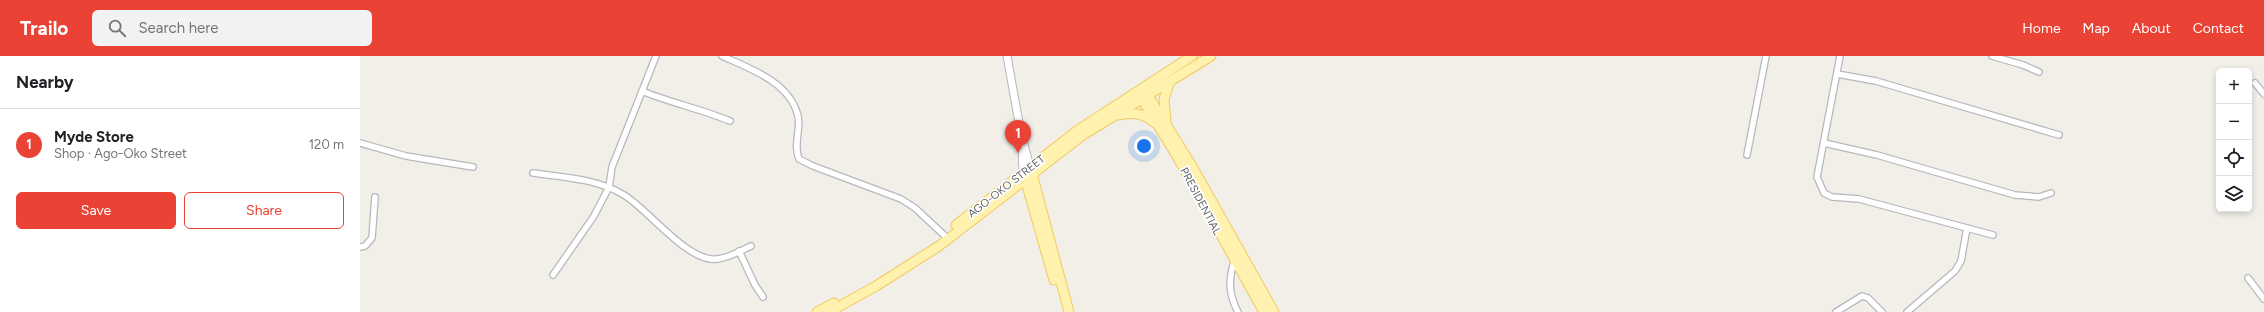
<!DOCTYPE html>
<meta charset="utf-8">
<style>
:root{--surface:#fff;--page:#f2f2f2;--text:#202124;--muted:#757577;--line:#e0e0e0;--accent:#ea4335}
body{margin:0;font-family:Figtree,sans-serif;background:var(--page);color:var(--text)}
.controls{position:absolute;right:12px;top:12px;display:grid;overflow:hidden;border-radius:6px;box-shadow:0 2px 6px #0003}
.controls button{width:36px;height:36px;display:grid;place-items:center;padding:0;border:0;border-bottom:1px solid var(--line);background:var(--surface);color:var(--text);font:20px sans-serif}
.you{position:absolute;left:784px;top:90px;width:14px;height:14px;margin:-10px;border:3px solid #fff;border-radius:50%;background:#1a73e8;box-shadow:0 0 0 6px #1a73e833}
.badge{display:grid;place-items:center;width:26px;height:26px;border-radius:50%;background:var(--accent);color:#fff;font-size:13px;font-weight:700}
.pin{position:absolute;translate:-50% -33px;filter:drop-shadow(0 1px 2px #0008)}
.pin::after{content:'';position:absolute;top:21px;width:14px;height:12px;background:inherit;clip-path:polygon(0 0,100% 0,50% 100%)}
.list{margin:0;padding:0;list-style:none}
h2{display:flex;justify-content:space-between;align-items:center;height:52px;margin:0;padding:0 16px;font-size:17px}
h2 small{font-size:13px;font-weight:400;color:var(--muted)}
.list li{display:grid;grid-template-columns:26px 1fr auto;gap:12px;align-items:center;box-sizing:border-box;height:72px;padding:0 16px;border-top:1px solid var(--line)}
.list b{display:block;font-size:15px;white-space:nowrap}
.list p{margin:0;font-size:13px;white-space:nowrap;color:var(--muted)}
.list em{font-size:13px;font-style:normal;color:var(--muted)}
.actions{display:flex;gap:8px;padding:12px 16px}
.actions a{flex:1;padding:9px 0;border:1px solid var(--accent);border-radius:6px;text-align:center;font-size:14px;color:var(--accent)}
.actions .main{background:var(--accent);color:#fff}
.icon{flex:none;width:22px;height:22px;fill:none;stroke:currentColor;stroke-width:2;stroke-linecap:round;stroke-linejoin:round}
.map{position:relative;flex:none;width:1904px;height:256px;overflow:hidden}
header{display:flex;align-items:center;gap:24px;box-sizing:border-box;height:56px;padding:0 20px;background:var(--accent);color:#fff}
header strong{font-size:19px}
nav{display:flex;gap:22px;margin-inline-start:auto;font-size:14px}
.search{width:280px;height:36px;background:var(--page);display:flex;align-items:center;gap:10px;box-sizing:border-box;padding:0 14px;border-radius:6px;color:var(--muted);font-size:15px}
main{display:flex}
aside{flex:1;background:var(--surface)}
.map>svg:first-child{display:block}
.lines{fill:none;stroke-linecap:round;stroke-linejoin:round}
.minor-casing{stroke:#b5b8bc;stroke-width:8}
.tertiary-casing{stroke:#b5b8bc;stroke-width:9}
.primary-casing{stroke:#f2c960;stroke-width:11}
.minor{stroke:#fff;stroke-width:5.5}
.tertiary{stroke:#fff;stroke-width:7}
.primary{stroke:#fff2af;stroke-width:9}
.labels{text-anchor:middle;stroke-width:3.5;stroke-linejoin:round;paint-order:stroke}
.street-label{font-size:11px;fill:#5f6368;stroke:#fff}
</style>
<header>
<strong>Trailo</strong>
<div class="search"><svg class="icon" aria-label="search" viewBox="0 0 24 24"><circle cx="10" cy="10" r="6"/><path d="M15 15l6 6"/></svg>Search here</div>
<nav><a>Home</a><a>Map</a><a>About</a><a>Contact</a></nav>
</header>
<main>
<aside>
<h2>Nearby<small></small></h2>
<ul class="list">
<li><span class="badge">1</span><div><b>Myde Store</b><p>Shop · Ago-Oko Street</p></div><em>120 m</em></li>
</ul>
<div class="actions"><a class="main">Save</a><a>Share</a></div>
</aside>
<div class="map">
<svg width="1904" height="256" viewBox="0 0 1904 256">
<rect width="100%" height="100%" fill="#f1efe8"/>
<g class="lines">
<defs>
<g id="minor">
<path d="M362 0C389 12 430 26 438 60 441 74 433 89 439 103L453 110 541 143 555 152 584 179"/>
<path d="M1480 0 1457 121 1464 137 1472 141 1499 143 1633 179"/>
<path d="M1632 0 1663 9 1679 16"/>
<path d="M1477 18 1516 25 1699 79"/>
<path d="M1895 27 1904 38"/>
<path d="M282 35C311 47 341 53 370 65"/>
<path d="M0 87 46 100 113 111"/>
<path d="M1464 87 1517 99 1655 139 1679 141 1691 137"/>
<path d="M1387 99 1406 0"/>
<path d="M173 117C203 121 238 123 264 139 289 154 328 207 357 203 369 202 380 195 391 190"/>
<path d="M0 191 5 190 12 182 15 141"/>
<path d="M379 195 395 229 403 241"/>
<path d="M874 206C868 225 869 239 878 256"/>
<path d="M193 219 234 160 249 131 252 111 296 0"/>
<path d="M1888 222 1904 243"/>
<path d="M1476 256 1502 240 1508 242 1522 256"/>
<path d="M1547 256 1595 215 1601 205 1607 172"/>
</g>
<g id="tertiary">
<path d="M647 0 661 78 670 111"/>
<path d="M662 92 663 116"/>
</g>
<g id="primary">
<path d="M785 35 833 112 914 256"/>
<path d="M782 43 817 100 904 256"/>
<path d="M759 59C774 56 783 57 795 67"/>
<path d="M806 66 804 43 810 25"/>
<path d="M671 114 709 256"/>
<path d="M664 119 694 224"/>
<path d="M596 169 718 74 832 0"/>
<path d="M457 256 474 247"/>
<path d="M469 256 516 230 579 190 723 79 851 0"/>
</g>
</defs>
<use href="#minor" class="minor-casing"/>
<use href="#tertiary" class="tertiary-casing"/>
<use href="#primary" class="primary-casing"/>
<use href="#minor" class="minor"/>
<use href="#tertiary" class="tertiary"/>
<use href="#primary" class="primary"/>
</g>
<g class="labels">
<g class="street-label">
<text transform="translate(646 130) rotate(-38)" y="4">AGO-OKO STREET</text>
<text transform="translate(841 145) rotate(62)" y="4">PRESIDENTIAL</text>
</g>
</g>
</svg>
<div class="controls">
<button>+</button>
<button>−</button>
<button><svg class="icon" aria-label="locate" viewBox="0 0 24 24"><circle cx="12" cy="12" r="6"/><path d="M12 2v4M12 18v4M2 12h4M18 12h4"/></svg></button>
<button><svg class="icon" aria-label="layers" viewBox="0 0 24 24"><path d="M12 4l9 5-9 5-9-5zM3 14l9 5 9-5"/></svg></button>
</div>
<div class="you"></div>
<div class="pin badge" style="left:658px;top:97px">1</div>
</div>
</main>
